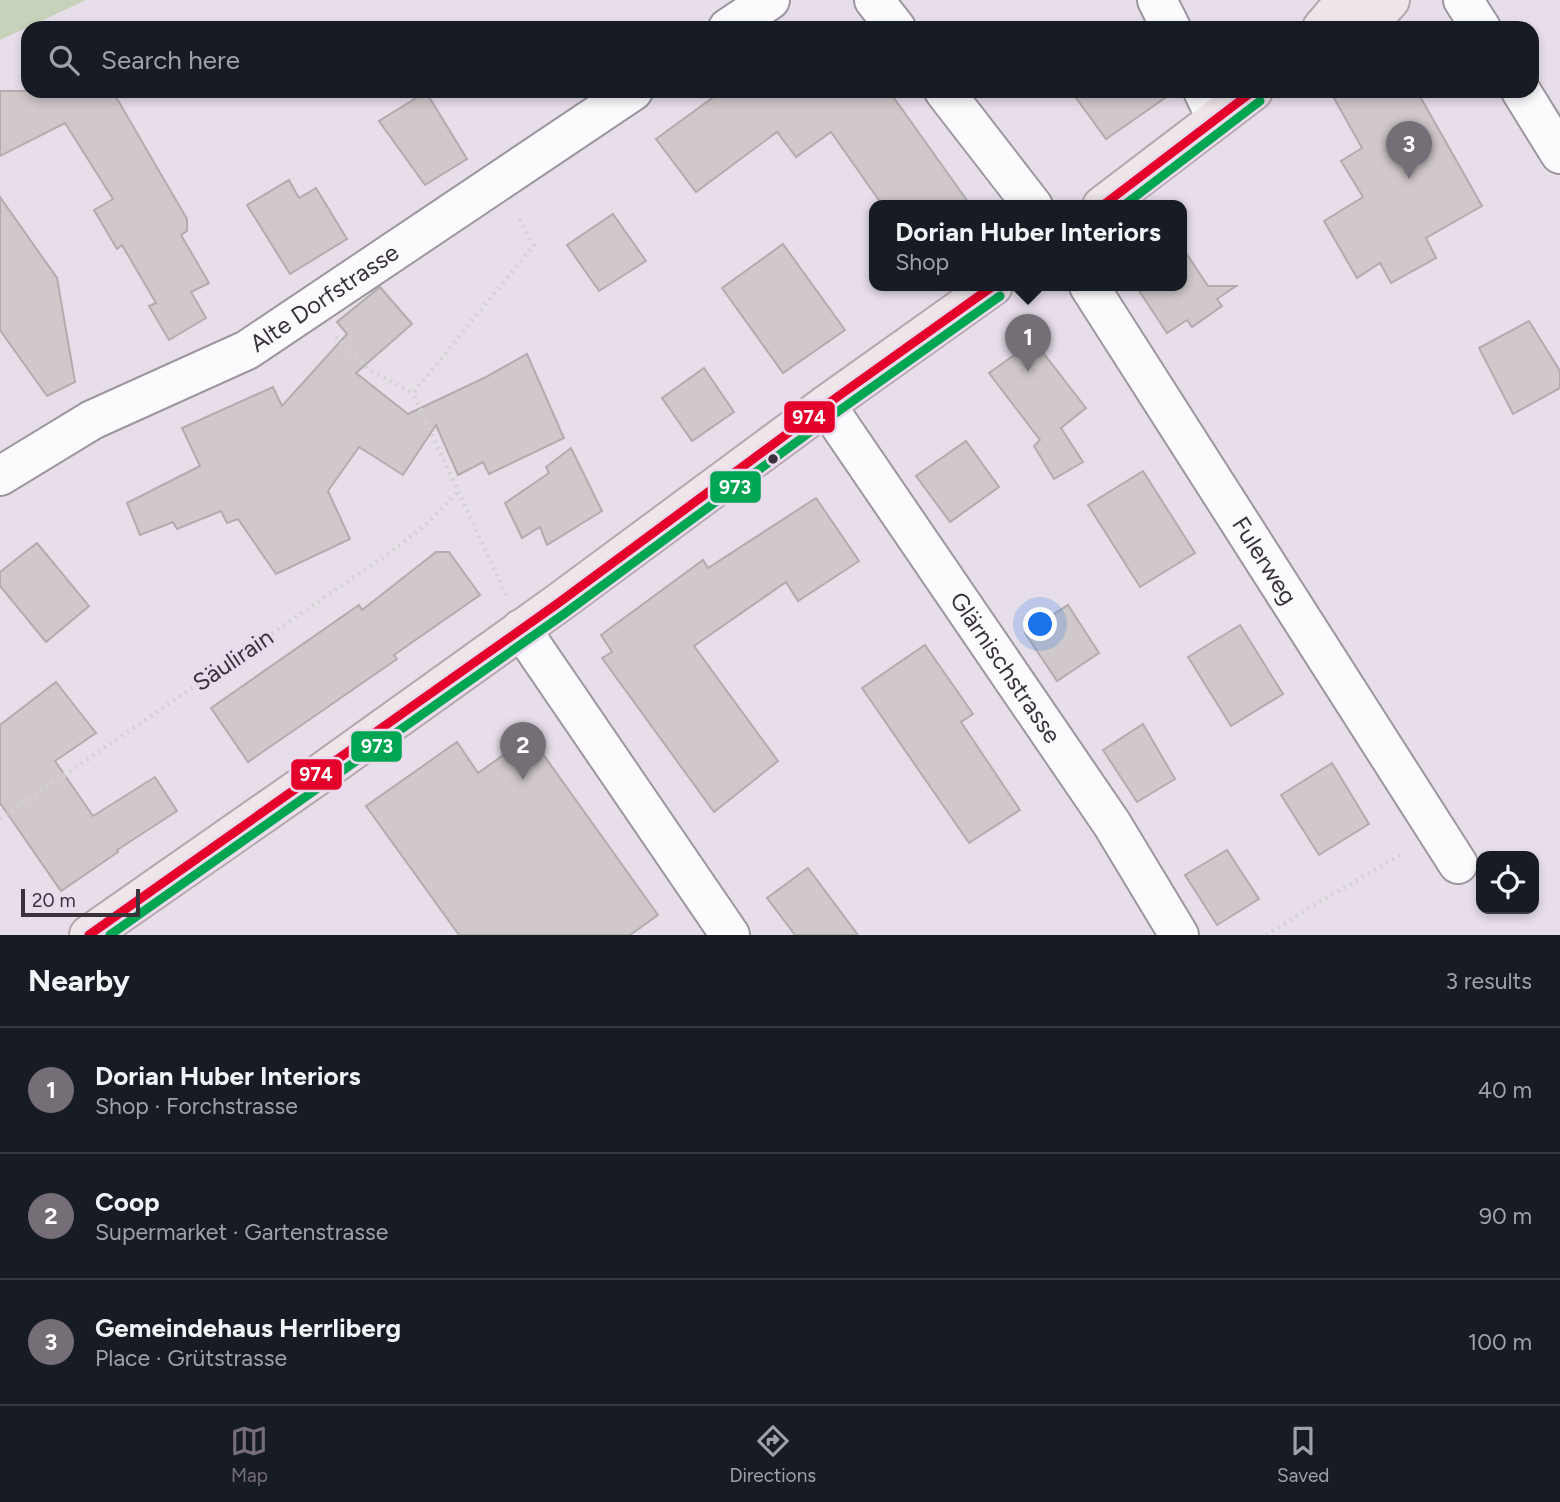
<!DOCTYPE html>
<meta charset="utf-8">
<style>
:root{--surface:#171b24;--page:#20242c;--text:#f1f3f6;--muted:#9ea1a6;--line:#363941;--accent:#766e77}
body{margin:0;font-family:Figtree,sans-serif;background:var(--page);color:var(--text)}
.controls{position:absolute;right:21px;bottom:21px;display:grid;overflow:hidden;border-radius:14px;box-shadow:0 4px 10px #0003}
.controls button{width:63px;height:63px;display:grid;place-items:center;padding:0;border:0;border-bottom:2px solid var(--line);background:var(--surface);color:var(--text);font:35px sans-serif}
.scale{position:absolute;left:21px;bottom:18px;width:119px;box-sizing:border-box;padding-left:7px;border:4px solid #39323a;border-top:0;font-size:19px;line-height:24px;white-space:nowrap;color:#39323a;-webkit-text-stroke:5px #eadaed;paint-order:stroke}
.you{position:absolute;left:1041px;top:625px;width:24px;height:24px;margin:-18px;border:5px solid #fff;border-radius:50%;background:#1a73e8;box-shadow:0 0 0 10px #1a73e833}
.badge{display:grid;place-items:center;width:46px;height:46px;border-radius:50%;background:var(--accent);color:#fff;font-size:23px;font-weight:700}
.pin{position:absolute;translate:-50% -58px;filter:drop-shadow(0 2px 4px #0008)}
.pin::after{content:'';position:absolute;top:37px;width:24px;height:21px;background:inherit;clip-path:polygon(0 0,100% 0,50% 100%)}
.popup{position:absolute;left:869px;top:200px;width:318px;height:91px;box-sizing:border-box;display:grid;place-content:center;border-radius:14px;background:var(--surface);filter:drop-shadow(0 2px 5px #0005);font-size:23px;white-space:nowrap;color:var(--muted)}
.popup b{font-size:26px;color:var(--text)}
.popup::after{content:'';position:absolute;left:50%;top:100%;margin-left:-14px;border:14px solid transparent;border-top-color:var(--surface)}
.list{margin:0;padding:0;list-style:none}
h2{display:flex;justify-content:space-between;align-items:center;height:91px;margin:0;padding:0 28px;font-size:30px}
h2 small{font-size:23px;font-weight:400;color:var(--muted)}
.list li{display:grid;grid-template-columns:46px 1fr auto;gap:21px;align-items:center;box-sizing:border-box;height:126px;padding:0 28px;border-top:2px solid var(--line)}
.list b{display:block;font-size:26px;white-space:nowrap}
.list p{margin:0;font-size:23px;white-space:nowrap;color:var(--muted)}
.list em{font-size:23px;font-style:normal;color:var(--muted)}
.icon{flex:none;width:38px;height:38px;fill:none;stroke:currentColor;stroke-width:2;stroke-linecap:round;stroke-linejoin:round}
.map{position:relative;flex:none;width:1560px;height:935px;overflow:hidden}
.search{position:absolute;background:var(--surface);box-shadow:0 4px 10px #0003;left:21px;right:21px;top:21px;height:77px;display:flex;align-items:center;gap:18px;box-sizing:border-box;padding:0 24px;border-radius:21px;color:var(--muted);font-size:26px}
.sheet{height:469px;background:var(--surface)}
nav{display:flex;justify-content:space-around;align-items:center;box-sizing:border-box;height:98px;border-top:2px solid var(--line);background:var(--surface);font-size:19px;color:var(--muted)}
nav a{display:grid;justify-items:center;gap:4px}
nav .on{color:var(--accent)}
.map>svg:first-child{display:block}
.green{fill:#c6d2ba}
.building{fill:#d0c8ca;stroke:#b3acae;stroke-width:2}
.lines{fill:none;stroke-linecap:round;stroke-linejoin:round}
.minor-casing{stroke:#9c969e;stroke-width:42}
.major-casing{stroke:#b6a6ae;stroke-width:42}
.path{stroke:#d3d1d4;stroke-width:4.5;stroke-dasharray:2 5;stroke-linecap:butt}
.minor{stroke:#fbfafc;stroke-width:38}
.major{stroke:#eee6e9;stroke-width:38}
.bus-1-casing{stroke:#eadaed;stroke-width:14}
.bus-2-casing{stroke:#eadaed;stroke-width:14}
.bus-1{stroke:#e4002b;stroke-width:9}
.bus-2{stroke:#00a651;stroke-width:9}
.bus-dot{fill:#39323a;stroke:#eadaed;stroke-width:2.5}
.labels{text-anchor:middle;stroke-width:5;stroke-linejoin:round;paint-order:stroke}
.street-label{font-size:24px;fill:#39323a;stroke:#eadaed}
.line-badge{stroke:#eadaed;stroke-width:2.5}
.badge-label{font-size:19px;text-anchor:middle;font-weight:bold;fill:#fff}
</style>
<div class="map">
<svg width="1560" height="935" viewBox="0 0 1560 935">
<rect width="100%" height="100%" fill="#e7dee9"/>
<path class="green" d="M0 0H86L0 40Z"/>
<g class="building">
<path d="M0 91H128L116 97 187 219V231L181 235 209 283 191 292 206 318 169 340 149 306 156 303 122 245 117 249 94 210 113 199 65 123 0 156Z"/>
<path d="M722 91H889L971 206H883L831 132 796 157 777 132 696 192 656 139Z"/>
<path d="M1071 91H1175L1106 139Z"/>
<path d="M1330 91H1417L1482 206 1426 238 1436 258 1391 283 1380 263 1357 278 1324 221 1363 197 1341 161 1362 148Z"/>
<path d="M426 92 467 159 425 185 379 121Z"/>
<path d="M289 180 299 198 316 188 347 239 290 274 247 205Z"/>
<path d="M0 197 57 278 75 382 47 396 0 330Z"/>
<path d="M613 214 646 261 599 291 567 245Z"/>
<path d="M783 244 845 330 783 373 722 288Z"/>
<path d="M1182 247 1208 286H1236L1217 299 1222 306 1192 327 1187 320 1167 333 1136 286H1182Z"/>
<path d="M380 287 412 324 356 373 408 414 484 378 527 354 564 438 489 474 483 462 458 475 436 425 403 475 359 447 328 491 350 539 276 574 238 519 227 523 221 511 177 529 173 522 140 535 127 503 200 466 182 428 273 387 282 406 347 334 337 322Z"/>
<path d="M1529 321 1560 371V388L1513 414 1479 348Z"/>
<path d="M1034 341 1086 408 1061 428 1083 462 1054 479 1034 446 1040 440 989 373Z"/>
<path d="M704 368 734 412 692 441 662 398Z"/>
<path d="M966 441 999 487 950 522 916 476Z"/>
<path d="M571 448 602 511 547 545 540 527 522 538 505 503 549 473 546 467Z"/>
<path d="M1143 471 1195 553 1140 587 1088 505Z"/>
<path d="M816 498 859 561 798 601 786 582 694 646 778 761 714 812 602 658 612 652 601 635 703 560 708 568Z"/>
<path d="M37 543 89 606 46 642 0 586V572Z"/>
<path d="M436 552H449L480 595 394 655 397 659 248 762 211 708 359 605 362 610Z"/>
<path d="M1068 605 1099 653 1057 681 1025 633Z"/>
<path d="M1240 625 1283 694 1231 726 1188 657Z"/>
<path d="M925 645 973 714 961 722 1020 810 969 843 862 688Z"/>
<path d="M56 682 96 733 55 761 93 816 155 777 177 811 117 850 118 852 61 891 0 803V725Z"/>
<path d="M1143 724 1175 779 1137 802 1103 750Z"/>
<path d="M530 736 658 915 630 935H459L366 806 457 742 478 773Z"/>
<path d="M1332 763 1369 824 1319 855 1281 795Z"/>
<path d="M1227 850 1259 899 1217 925 1185 875Z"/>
<path d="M808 868 858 935H795L767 898Z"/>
</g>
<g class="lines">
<defs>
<g id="minor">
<path d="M874 0 896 28"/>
<path d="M1157 0 1171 28"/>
<path d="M1463 0 1481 28"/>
<path d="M728 28 770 0"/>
<path d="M944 91 1033 206"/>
<path d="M1203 91 1216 118"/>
<path d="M1521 91 1560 154"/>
<path id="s1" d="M1089 286 1458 864"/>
<path id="s2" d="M826 405 1112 824 1179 935"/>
<path id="s3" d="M0 476 92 420 247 350 633 91"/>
<path d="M521 629 730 935"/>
</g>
<g id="major">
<path d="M1322 28 1346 0"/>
<path d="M1365 28 1390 0"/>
<path d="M1102 206 1253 91"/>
<path d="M89 935 314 778 557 604 826 405 993 286"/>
</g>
</defs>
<use href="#minor" class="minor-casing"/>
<use href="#major" class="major-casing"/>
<g class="path">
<path d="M336 337 368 369 413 393"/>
<path d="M506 595 413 393 534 245 517 215"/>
<path d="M0 819 385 556 423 527 459 491"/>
<path d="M1266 935 1324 899 1404 853"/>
</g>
<use href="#minor" class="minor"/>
<use href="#major" class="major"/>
<defs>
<g id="bus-1">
<path d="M1102 206 1253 91"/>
<path d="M89 935 557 604 826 405 993 286"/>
</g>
<g id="bus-2">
<path d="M1123 206 1260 101"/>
<path d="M110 935 564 614 833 415 1000 296"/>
</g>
</defs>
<use href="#bus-1" class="bus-1-casing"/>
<use href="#bus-2" class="bus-2-casing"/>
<use href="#bus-1" class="bus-1"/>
<use href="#bus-2" class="bus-2"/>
</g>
<circle class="bus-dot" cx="773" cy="459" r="6"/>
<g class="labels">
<g class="street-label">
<text dy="8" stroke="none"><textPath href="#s3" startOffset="371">Alte Dorfstrasse</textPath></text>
<text dy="8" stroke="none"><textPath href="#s1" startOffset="326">Fulerweg</textPath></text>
<text transform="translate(233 660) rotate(-34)" y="8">Säulirain</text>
<text dy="8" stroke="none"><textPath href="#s2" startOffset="318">Glärnischstrasse</textPath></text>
</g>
</g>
<g class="line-badge">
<rect x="783" y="400" width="53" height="34" rx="7" fill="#e4002b"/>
<rect x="709" y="470" width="53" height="34" rx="7" fill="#00a651"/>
<rect x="350" y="730" width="53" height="33" rx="7" fill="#00a651"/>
<rect x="290" y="758" width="53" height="33" rx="7" fill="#e4002b"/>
</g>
<g class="badge-label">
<text x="809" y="424">974</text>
<text x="735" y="494">973</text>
<text x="377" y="753">973</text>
<text x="316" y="781">974</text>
</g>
</svg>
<div class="controls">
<button><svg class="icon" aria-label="locate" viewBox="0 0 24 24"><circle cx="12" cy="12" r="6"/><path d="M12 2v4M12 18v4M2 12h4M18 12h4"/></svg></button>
</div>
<div class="scale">20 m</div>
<div class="you"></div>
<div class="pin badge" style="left:1028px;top:372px">1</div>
<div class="popup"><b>Dorian Huber Interiors</b>Shop</div>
<div class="pin badge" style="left:523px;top:780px">2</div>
<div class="pin badge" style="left:1409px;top:179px">3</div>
<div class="search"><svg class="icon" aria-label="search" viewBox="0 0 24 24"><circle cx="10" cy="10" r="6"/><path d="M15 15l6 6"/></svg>Search here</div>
</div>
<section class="sheet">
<h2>Nearby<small>3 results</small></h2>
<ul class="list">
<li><span class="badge">1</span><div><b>Dorian Huber Interiors</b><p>Shop · Forchstrasse</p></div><em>40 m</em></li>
<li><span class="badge">2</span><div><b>Coop</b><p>Supermarket · Gartenstrasse</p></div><em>90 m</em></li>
<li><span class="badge">3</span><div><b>Gemeindehaus Herrliberg</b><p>Place · Grütstrasse</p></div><em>100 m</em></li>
</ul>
</section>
<nav>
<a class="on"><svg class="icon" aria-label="map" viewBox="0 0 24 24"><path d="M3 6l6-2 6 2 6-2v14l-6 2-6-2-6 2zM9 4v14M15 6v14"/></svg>Map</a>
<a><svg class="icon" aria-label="directions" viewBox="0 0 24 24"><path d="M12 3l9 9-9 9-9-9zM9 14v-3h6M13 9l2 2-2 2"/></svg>Directions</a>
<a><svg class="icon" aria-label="saved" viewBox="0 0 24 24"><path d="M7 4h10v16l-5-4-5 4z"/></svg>Saved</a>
</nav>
